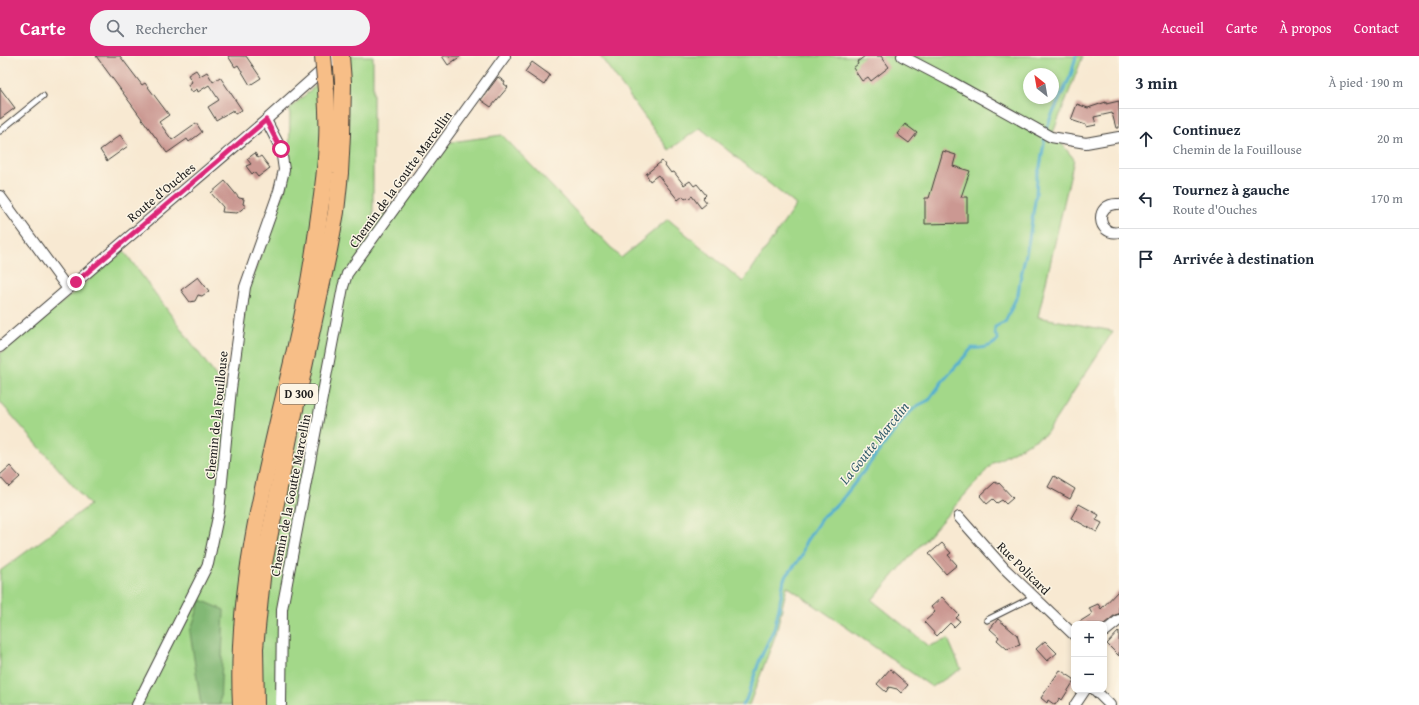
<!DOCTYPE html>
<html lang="fr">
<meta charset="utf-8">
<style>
:root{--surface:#fff;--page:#f2f2f3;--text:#1f2937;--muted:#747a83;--line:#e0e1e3;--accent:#db2777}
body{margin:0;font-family:"Gentium Book Plus",serif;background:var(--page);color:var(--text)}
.controls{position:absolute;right:12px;bottom:12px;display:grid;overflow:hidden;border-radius:8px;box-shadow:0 2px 6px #0003}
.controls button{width:36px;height:36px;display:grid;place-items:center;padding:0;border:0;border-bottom:1px solid var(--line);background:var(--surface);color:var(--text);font:20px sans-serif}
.compass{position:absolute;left:1023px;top:12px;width:36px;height:36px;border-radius:50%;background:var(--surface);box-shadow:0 2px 6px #0003;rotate:329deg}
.stop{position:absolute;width:12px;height:12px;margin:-9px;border:3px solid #db2777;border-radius:50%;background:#fff}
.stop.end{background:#db2777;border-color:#fff;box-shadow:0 1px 4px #0008}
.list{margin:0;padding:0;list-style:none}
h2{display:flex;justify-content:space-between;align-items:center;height:52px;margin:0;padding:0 16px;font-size:17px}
h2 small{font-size:13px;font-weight:400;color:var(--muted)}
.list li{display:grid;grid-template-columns:26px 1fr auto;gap:12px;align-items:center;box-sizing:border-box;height:60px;padding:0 16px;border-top:1px solid var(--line)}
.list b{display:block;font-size:15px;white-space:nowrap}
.list p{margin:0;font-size:13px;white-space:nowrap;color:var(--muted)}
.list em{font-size:13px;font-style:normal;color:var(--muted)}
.icon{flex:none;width:22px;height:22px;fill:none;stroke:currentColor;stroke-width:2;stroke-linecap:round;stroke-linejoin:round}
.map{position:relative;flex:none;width:1119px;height:649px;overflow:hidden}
header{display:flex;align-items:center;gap:24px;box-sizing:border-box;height:56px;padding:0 20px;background:var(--accent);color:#fff}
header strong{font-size:19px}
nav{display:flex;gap:22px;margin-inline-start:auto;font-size:14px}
.search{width:280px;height:36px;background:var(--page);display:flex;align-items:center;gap:10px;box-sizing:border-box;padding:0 14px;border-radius:22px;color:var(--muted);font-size:15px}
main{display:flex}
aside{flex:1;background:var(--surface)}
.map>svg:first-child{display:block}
.green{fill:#a3d889;stroke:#607a52;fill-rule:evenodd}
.forest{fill:#82b875;stroke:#4f6a48}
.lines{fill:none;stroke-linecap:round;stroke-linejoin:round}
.stream{stroke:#52afd0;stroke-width:3}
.building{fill:#cb9892}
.lane-casing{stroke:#3d3b37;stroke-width:7}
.street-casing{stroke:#3d3b37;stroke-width:12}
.primary-casing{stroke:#3d3b37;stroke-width:18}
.lane{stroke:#fff;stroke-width:5}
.street{stroke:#fff;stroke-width:10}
.primary{stroke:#f7be87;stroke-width:16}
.primary-bridge-casing{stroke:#3d3b37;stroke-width:18;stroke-linecap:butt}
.primary-bridge{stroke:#f7be87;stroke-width:16}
.route{stroke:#db2777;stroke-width:5}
.labels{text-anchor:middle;stroke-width:3;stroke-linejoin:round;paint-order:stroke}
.shield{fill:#fcf5e5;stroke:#5f5d58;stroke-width:1}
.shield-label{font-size:12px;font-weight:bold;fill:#1c1c1c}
.street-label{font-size:13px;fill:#1c1c1c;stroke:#fcf5e5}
.water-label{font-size:14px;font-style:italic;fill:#345e6d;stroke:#fcf5e5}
</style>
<header>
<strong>Carte</strong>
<div class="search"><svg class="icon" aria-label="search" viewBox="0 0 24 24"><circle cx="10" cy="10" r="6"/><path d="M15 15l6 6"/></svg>Rechercher</div>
<nav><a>Accueil</a><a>Carte</a><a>À propos</a><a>Contact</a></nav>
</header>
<main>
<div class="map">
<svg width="1119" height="649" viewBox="0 0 1119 649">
<rect width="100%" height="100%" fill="#fcf5e5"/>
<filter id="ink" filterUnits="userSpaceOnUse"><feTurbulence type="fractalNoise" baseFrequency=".025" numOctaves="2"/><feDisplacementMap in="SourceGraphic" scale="8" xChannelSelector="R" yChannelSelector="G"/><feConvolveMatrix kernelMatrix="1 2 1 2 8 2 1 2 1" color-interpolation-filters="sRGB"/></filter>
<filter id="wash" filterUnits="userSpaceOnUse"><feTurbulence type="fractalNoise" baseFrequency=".012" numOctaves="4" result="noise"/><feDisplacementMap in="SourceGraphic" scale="16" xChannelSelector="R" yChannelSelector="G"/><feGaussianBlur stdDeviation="0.9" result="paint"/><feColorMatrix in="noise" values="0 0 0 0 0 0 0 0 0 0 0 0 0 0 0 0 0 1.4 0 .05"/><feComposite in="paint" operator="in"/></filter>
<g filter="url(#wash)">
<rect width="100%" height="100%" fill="#f8e9d2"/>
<path class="green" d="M350 0H373V170L451 86 502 79 621 202 668 163 743 226 796 149 700 72 669 94 600 0H1083L1053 77 1074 103 1038 261 1113 275 1046 378 993 407 872 544 929 590 948 583 961 613 932 631 787 530 776 578 749 649H0V515L90 449 0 346V298L124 195 232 342 248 233 289 121 290 52ZM1029 18H1053V42H1029Z"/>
<path class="forest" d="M201 544 224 554 220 649H201L190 576Z"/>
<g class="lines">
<g class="stream">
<path d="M1046 75 1050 63 1071 19 1076 0"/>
<path d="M742 649 746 644 760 603 774 573 779 552 784 523 802 500 805 487 823 460 840 446 906 360 917 350 929 344 942 326 972 292C981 293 993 291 998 283L995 278V271L1005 266 1018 238 1020 224 1028 189 1036 139 1037 120 1040 111 1045 81"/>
</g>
</g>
<g id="blocks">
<g class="building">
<path d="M96 0H120L142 29 145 27 169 59 159 66 172 84 196 67 202 76 189 86 187 83 167 97Z"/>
<path d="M228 0H246L261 22 250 29 238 9 235 11Z"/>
<path d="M442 0H461L448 9Z"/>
<path d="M865 0H881L889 11 871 25 868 21 862 25 853 12 858 8 857 6Z"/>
<path d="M532 6 550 19 544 29 525 16Z"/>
<path d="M196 14 200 20 207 16 213 26 220 21 242 54 235 58 233 54 216 64 208 51 219 44 209 29 198 36 197 33 192 36 188 29 192 26 188 19Z"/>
<path d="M498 21 505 26 504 28 508 31 491 51 481 44Z"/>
<path d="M0 32 15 52 0 63Z"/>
<path d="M1119 45V72H1116L1112 57 1094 61 1096 69 1086 71V69L1071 64 1077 48 1088 52 1106 46V48Z"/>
<path d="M905 68 917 77 909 87 897 78Z"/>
<path d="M120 79 128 90 107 105 100 94Z"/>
<path d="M943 95 956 99 953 110 970 115 961 141H967V167L925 168V142H929Z"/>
<path d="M255 97 258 102 261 100 270 112 258 121 254 116 252 118 246 110 251 108 247 103Z"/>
<path d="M662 105 671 117 674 116 684 129 690 125 694 130 697 128 706 139 703 142 707 147 701 152 692 140 689 142 688 141 685 143 683 140 678 144 658 119 650 125 646 118Z"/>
<path d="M225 125 239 142 244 143 243 148 246 150 237 157 222 156 223 151 211 137Z"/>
<path d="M198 221 209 235 202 240 198 239 195 245 190 246 181 234Z"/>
<path d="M10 410 20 421 9 431 0 421V419Z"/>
<path d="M1054 420 1075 433 1070 443 1048 431Z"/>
<path d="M995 426 998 428 999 427 1013 442 1006 448 1002 444 997 447 993 443 987 448 980 440Z"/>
<path d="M1079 448 1099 459 1096 464 1102 467 1097 476 1071 462Z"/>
<path d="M942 487 951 497 948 499 957 509 946 518 929 498Z"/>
<path d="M1119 534V558L1115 559 1104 568H1076L1092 558 1089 552 1098 548 1101 553Z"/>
<path d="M942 541 959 559 956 562 960 565 954 571 950 567 937 580 924 566 935 556 931 551Z"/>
<path d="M998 563 1017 579 1020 589 1007 593 997 584 999 581 990 573Z"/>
<path d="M1119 575V600L1107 588Z"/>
<path d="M1045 585 1057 597 1047 605 1036 593Z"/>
<path d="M890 613 908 629 901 637 897 633 889 631 886 636 877 628Z"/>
<path d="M1060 614 1074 623V625L1062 644 1060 642 1055 649 1048 644 1047 647 1041 642Z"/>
</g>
</g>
</g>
<g filter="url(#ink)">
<use href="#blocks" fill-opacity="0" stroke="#3d3b37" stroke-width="1"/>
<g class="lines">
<defs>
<g id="lane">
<path d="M0 75 43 40"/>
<path d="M987 564 1033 541"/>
</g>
<g id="street">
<path d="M902 0 950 25 1051 81 1086 87 1119 81"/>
<path d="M0 140 68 233"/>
<path d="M1119 148C1093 146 1097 181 1119 176"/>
<path d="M0 291 266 64 338 0"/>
<path d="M959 461 1004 512 1074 579"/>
<path d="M1104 576 1119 564"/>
<path d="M1095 634 1110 649"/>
<path d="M137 649 208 508 219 456 231 333 245 231 279 135 284 114 281 93 266 64"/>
<path d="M281 649 282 553 343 231 347 218 505 0"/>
<path d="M1075 649 1085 634"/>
</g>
<g id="primary">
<path d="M241 649C235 530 267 412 294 298 305 252 313 206 319 160 323 135 326 110 327 85 328 68 327 51 326 35"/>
<path d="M256 649 255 592 263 512 291 372 329 194 336 156 340 117 342 78 343 26 341 0"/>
</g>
</defs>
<use href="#lane" class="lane-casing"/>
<use href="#street" class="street-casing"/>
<use href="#primary" class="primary-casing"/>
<use href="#lane" class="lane"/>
<use href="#street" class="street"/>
<use href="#primary" class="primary"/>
<defs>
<path id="primary-bridge" d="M323 0 326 35"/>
</defs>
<use href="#primary-bridge" class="primary-bridge-casing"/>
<use href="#primary-bridge" class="primary-bridge"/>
</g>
</g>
<g class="lines" filter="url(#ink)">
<path class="route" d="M76 226 266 64 281 93"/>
</g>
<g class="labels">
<rect class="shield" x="280" y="328" width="38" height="20" rx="3"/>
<g class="shield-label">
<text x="299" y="342">D 300</text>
</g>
<g class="street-label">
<text transform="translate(400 123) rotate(-54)" y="5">Chemin de la Goutte Marcellin</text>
<text transform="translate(161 136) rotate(-40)" y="5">Route d'Ouches</text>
<text transform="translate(216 359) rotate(-84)" y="5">Chemin de la Fouillouse</text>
<text transform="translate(290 439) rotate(-79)" y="5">Chemin de la Goutte Marcellin</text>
<text transform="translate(1024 512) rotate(45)" y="5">Rue Policard</text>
</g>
<g class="water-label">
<text transform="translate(874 387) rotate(-51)" y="5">La Goutte Marcelin</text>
</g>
</g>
</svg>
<div class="controls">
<button>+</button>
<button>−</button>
</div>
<svg class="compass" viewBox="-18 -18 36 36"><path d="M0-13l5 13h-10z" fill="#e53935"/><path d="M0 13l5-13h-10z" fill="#747a83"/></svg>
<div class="stop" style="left:281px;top:93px"></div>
<div class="stop end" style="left:76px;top:226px"></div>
</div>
<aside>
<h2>3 min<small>À pied · 190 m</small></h2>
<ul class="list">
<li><svg class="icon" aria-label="ahead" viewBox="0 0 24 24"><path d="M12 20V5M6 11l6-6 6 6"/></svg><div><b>Continuez</b><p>Chemin de la Fouillouse</p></div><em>20 m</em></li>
<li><svg class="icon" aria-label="left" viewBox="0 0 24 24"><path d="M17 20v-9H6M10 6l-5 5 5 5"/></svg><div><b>Tournez à gauche</b><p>Route d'Ouches</p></div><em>170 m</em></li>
<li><svg class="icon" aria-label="arrive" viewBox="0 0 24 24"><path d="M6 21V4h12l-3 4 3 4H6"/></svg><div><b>Arrivée à destination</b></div></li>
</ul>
</aside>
</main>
